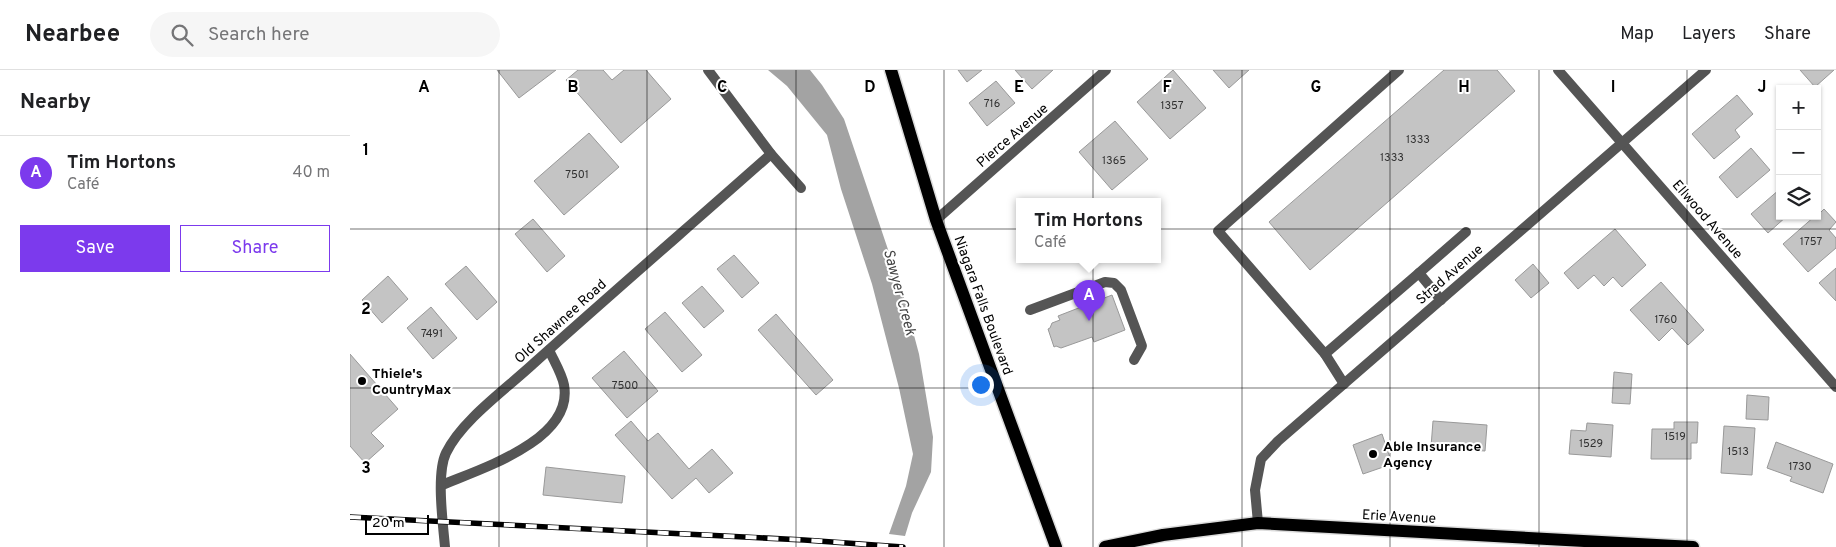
<!DOCTYPE html>
<meta charset="utf-8">
<style>
:root{--surface:#fff;--page:#f6f6f6;--text:#202124;--muted:#757577;--line:#e0e0e0;--accent:#7c3aed}
body{margin:0;font-family:Overpass,sans-serif;background:var(--page);color:var(--text)}
.controls{position:absolute;right:15px;top:15px;display:grid;overflow:hidden;border-radius:0px;box-shadow:0 1px 4px #0004}
.controls button{width:45px;height:45px;display:grid;place-items:center;padding:0;border:0;border-bottom:1px solid var(--line);background:var(--surface);color:var(--text);font:25px sans-serif}
.scale{position:absolute;left:15px;bottom:12px;width:64px;box-sizing:border-box;padding-left:5px;border:2px solid #000;border-top:0;font-size:14px;line-height:18px;white-space:nowrap;color:#000;-webkit-text-stroke:4px #fff;paint-order:stroke}
.you{position:absolute;left:630px;top:314px;width:18px;height:18px;margin:-12px;border:4px solid #fff;border-radius:50%;background:#1a73e8;box-shadow:0 0 0 8px #1a73e833}
.badge{display:grid;place-items:center;width:32px;height:32px;border-radius:50%;background:var(--accent);color:#fff;font-size:16px;font-weight:700}
.pin{position:absolute;translate:-50% -41px;filter:drop-shadow(0 1px 2px #0008)}
.pin::after{content:'';position:absolute;top:26px;width:18px;height:15px;background:inherit;clip-path:polygon(0 0,100% 0,50% 100%)}
.popup{position:absolute;left:666px;top:128px;width:145px;height:65px;box-sizing:border-box;display:grid;place-content:center;border-radius:0px;background:var(--surface);filter:drop-shadow(0 1px 4px #0005);font-size:16px;white-space:nowrap;color:var(--muted)}
.popup b{font-size:19px;color:var(--text)}
.popup::after{content:'';position:absolute;left:50%;top:100%;margin-left:-10px;border:10px solid transparent;border-top-color:var(--surface)}
.list{margin:0;padding:0;list-style:none}
h2{display:flex;justify-content:space-between;align-items:center;height:65px;margin:0;padding:0 20px;font-size:21px}
h2 small{font-size:16px;font-weight:400;color:var(--muted)}
.list li{display:grid;grid-template-columns:32px 1fr auto;gap:15px;align-items:center;box-sizing:border-box;height:75px;padding:0 20px;border-top:1px solid var(--line)}
.list b{display:block;font-size:19px;white-space:nowrap}
.list p{margin:0;font-size:16px;white-space:nowrap;color:var(--muted)}
.list em{font-size:16px;font-style:normal;color:var(--muted)}
.actions{display:flex;gap:10px;padding:15px 20px}
.actions a{flex:1;padding:11px 0;border:1px solid var(--accent);border-radius:0px;text-align:center;font-size:18px;color:var(--accent)}
.actions .main{background:var(--accent);color:#fff}
.icon{flex:none;width:28px;height:28px;fill:none;stroke:currentColor;stroke-width:2;stroke-linecap:round;stroke-linejoin:round}
.map{position:relative;flex:none;width:1486px;height:477px;overflow:hidden}
header{display:flex;align-items:center;gap:30px;box-sizing:border-box;height:70px;padding:0 25px;background:var(--surface);border-bottom:1px solid var(--line)}
header strong{font-size:24px}
nav{display:flex;gap:28px;margin-inline-start:auto;font-size:18px}
.search{width:350px;height:45px;background:var(--page);display:flex;align-items:center;gap:12px;box-sizing:border-box;padding:0 18px;border-radius:28px;color:var(--muted);font-size:19px}
main{display:flex}
aside{flex:1;background:var(--surface)}
.map>svg:first-child{display:block}
.water{fill:#a3a3a3}
.building{fill:#c4c4c4;stroke:#999}
.lines{fill:none;stroke-linecap:round;stroke-linejoin:round}
.primary-casing{stroke:#dbdbdb;stroke-width:15}
.lane{stroke:#555;stroke-width:10}
.street{stroke:#555;stroke-width:10}
.primary{stroke:#000;stroke-width:12}
.rail-casing{stroke:#000;stroke-width:5.5}
.rail{stroke:#fff;stroke-width:4;stroke-dasharray:11;stroke-linecap:butt}
.grid{fill:none;stroke:#000;stroke-width:1;stroke-opacity:0.55}
.poi-dot{fill:#000;stroke:#fff;stroke-width:2}
.labels{text-anchor:middle;stroke-width:4;stroke-linejoin:round;paint-order:stroke}
.number-label{font-size:11px;fill:#313131}
.street-label{font-size:14px;fill:#000;stroke:#fff}
.poi-label{font-size:14px;font-weight:bold;fill:#000;stroke:#fff;text-anchor:start}
.water-label{font-size:15px;font-style:italic;fill:#444;stroke:#fff}
.grid-label{font-size:16px;text-anchor:middle;font-weight:bold;fill:#000;stroke:#fff;stroke-width:4;stroke-linejoin:round;paint-order:stroke}
</style>
<header>
<strong>Nearbee</strong>
<div class="search"><svg class="icon" aria-label="search" viewBox="0 0 24 24"><circle cx="10" cy="10" r="6"/><path d="M15 15l6 6"/></svg>Search here</div>
<nav><a>Map</a><a>Layers</a><a>Share</a></nav>
</header>
<main>
<aside>
<h2>Nearby<small></small></h2>
<ul class="list">
<li><span class="badge">A</span><div><b>Tim Hortons</b><p>Café</p></div><em>40 m</em></li>
</ul>
<div class="actions"><a class="main">Save</a><a>Share</a></div>
</aside>
<div class="map">
<svg width="1486" height="477" viewBox="0 0 1486 477">
<rect width="100%" height="100%" fill="#fff"/>
<path class="water" d="M418 0H460L472 15 494 49 553 224 569 284 583 367 581 402 562 443 555 466 539 464 556 416 563 384 549 318 522 214 491 119 477 65 437 16Z"/>
<g class="building">
<path d="M147 0H206L169 28Z"/>
<path d="M228 0H253L262 10 274 0H296L321 29 271 73 216 10Z"/>
<path d="M608 0H632L617 12Z"/>
<path d="M665 0H703L682 19Z"/>
<path d="M823 0 856 38 820 69 787 32Z"/>
<path d="M863 0H899L879 18Z"/>
<path d="M1094 0H1147L1165 21 960 200 919 152Z"/>
<path d="M1450 0H1484L1465 17Z"/>
<path d="M646 11 665 33 637 56 619 33Z"/>
<path d="M1387 25 1403 44 1385 60 1390 67 1364 89 1342 64Z"/>
<path d="M765 51 798 89 762 120 729 82Z"/>
<path d="M239 63 269 97 214 145 184 111Z"/>
<path d="M1401 78 1420 100 1387 128 1369 107Z"/>
<path d="M1430 119V146H1437L1418 163 1401 144Z"/>
<path d="M1474 139 1486 152 1479 160 1486 168V178L1458 202 1433 174 1465 146H1467Z"/>
<path d="M183 149 215 186 197 202 165 164Z"/>
<path d="M1265 159 1296 195 1272 217 1263 207 1254 216 1244 205 1228 219 1214 203Z"/>
<path d="M384 185 409 213 392 228 367 199Z"/>
<path d="M1183 194 1199 213 1181 228 1165 210Z"/>
<path d="M116 196 147 232 127 250 95 214Z"/>
<path d="M1486 198V231L1469 213Z"/>
<path d="M38 206 58 229 32 253 12 230Z"/>
<path d="M1311 212 1354 260 1338 275 1322 258 1309 271 1280 240Z"/>
<path d="M352 216 374 241 354 258 332 233Z"/>
<path d="M762 225 775 260 744 272 742 267 711 278 706 276 704 277 698 259 700 258 702 253 710 250 708 246Z"/>
<path d="M81 237 107 268 83 289 57 258Z"/>
<path d="M315 242 352 285 332 302 295 259Z"/>
<path d="M426 244 483 310 466 325 408 260Z"/>
<path d="M274 281 308 321 277 348 242 308Z"/>
<path d="M0 284 48 339 21 363 34 376 15 393 0 376Z"/>
<path d="M1264 302 1282 304 1280 334 1262 333Z"/>
<path d="M1397 325 1419 327 1418 350 1396 349Z"/>
<path d="M281 351 298 371 308 363 339 399 362 379 383 403 359 423 346 408 322 429 265 365Z"/>
<path d="M1083 351 1137 355 1135 381 1081 377Z"/>
<path d="M1324 352H1348L1347 373H1341V389H1301L1302 359H1324Z"/>
<path d="M1237 353 1263 355 1261 387 1219 384 1221 360 1236 361Z"/>
<path d="M1374 356 1405 358 1402 405 1371 403Z"/>
<path d="M1032 364 1042 394 1013 404 1003 375Z"/>
<path d="M1426 372 1483 394 1473 423 1440 411 1442 407 1417 398Z"/>
<path d="M196 397 275 406 272 433 193 425Z"/>
</g>
<g class="lines">
<defs>
<g id="primary">
<path d="M541 0 586 150 706 477"/>
<path d="M755 477 813 465 908 453 1343 477"/>
</g>
</defs>
<use href="#primary" class="primary-casing"/>
<g class="lane">
<path d="M358 0 421 84 451 118"/>
<path d="M1069 203 1116 162"/>
<path d="M680 240 755 212 764 213 771 220 792 276 784 290"/>
<path d="M975 284 868 161 1049 0"/>
<path d="M994 314 975 284 1069 203 1091 230"/>
<path d="M92 415C130 399 224 370 214 315 212 304 204 291 199 280"/>
</g>
<g class="street">
<path d="M1208 0 1486 317"/>
<path d="M586 150 756 0"/>
<path d="M908 453 905 420 911 389 928 371 1356 0"/>
<path d="M95 477C93 453 86 404 96 383 111 351 156 319 183 294 262 223 342 154 421 84"/>
</g>
<use href="#primary" class="primary"/>
<defs>
<path id="rail" d="M0 447 454 470 553 477"/>
</defs>
<use href="#rail" class="rail-casing"/>
<use href="#rail" class="rail"/>
</g>
<path class="grid" d="M149 0V477M297 0V477M446 0V477M594 0V477M743 0V477M892 0V477M1040 0V477M1189 0V477M1337 0V477M0 159H1486M0 318H1486"/>
<g class="poi-dot">
<circle cx="12" cy="311" r="5"/>
<circle cx="1023" cy="384" r="5"/>
</g>
<g class="labels">
<g class="number-label">
<text x="642" y="37">716</text>
<text x="822" y="39">1357</text>
<text x="1068" y="73">1333</text>
<text x="1042" y="91">1333</text>
<text x="764" y="94">1365</text>
<text x="227" y="108">7501</text>
<text x="1461" y="175">1757</text>
<text x="1316" y="253">1760</text>
<text x="82" y="267">7491</text>
<text x="275" y="319">7500</text>
<text x="1325" y="370">1519</text>
<text x="1241" y="377">1529</text>
<text x="1388" y="385">1513</text>
<text x="1450" y="400">1730</text>
</g>
<g class="street-label">
<text transform="translate(662 65) rotate(-41)" y="5">Pierce Avenue</text>
<text transform="translate(1358 149) rotate(49)" y="5">Ellwood Avenue</text>
<text transform="translate(1099 204) rotate(-41)" y="5">Strad Avenue</text>
<text transform="translate(634 235) rotate(70)" y="5">Niagara Falls Boulevard</text>
<text transform="translate(210 251) rotate(-42)" y="5">Old Shawnee Road</text>
<text transform="translate(1049 446) rotate(3)" y="5">Erie Avenue</text>
</g>
<g class="poi-label">
<text x="22" y="308">Thiele's<tspan x="22" dy="16">CountryMax</tspan></text>
<text x="1033" y="381">Able Insurance<tspan x="1033" dy="16">Agency</tspan></text>
</g>
<g class="water-label">
<text transform="translate(550 222) rotate(75)" y="5">Sawyer Creek</text>
</g>
</g>
<g class="grid-label">
<text x="74" y="22">A</text>
<text x="223" y="22">B</text>
<text x="372" y="22">C</text>
<text x="520" y="22">D</text>
<text x="669" y="22">E</text>
<text x="817" y="22">F</text>
<text x="966" y="22">G</text>
<text x="1114" y="22">H</text>
<text x="1263" y="22">I</text>
<text x="1412" y="22">J</text>
<text x="16" y="85">1</text>
<text x="16" y="244">2</text>
<text x="16" y="403">3</text>
</g>
</svg>
<div class="controls">
<button>+</button>
<button>−</button>
<button><svg class="icon" aria-label="layers" viewBox="0 0 24 24"><path d="M12 4l9 5-9 5-9-5zM3 14l9 5 9-5"/></svg></button>
</div>
<div class="scale">20 m</div>
<div class="you"></div>
<div class="pin badge" style="left:739px;top:251px">A</div>
<div class="popup"><b>Tim Hortons</b>Café</div>
</div>
</main>
